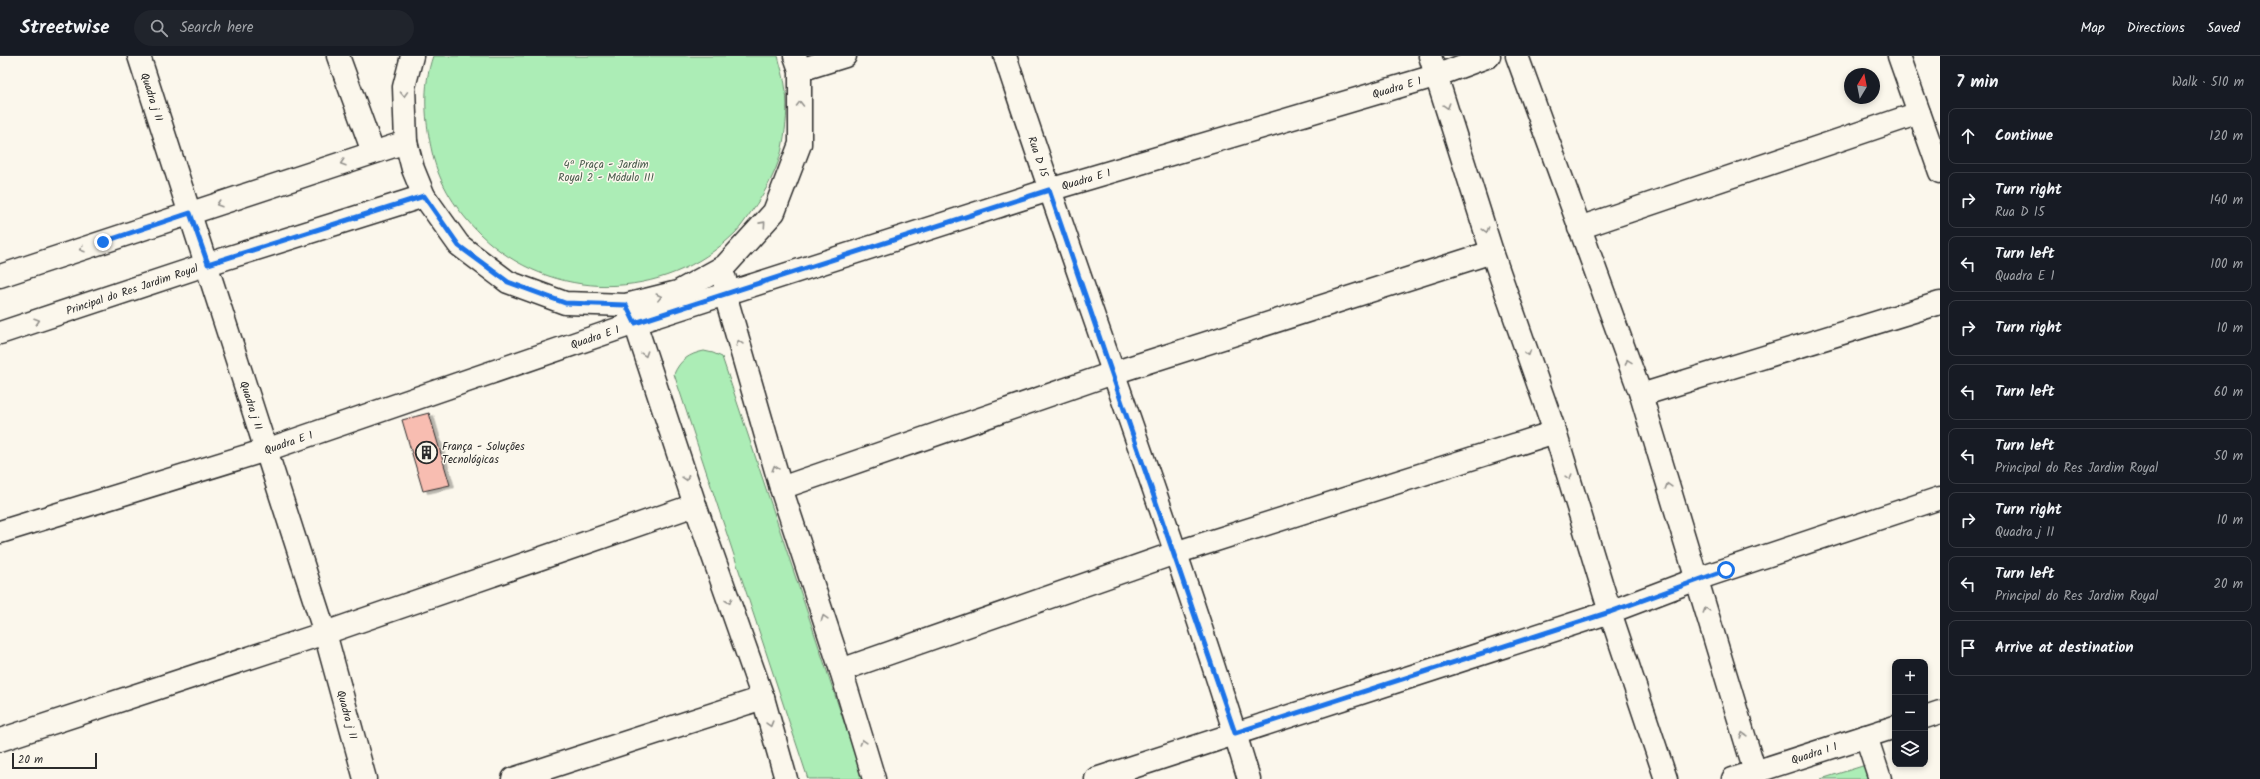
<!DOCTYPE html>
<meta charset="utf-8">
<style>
:root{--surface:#171b24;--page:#20242c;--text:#f1f3f6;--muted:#9ea1a6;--line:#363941}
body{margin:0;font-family:Kalam,sans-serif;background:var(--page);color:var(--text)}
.controls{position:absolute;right:12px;bottom:12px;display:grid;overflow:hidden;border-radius:8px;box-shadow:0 2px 6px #0003}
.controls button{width:36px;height:36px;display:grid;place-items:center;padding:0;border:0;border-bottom:1px solid var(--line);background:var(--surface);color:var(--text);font:20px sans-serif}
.compass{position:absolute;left:1844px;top:12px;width:36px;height:36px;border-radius:50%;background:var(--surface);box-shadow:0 2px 6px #0003;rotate:10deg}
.scale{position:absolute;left:12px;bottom:10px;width:85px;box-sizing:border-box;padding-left:4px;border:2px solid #2b2b2b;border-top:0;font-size:11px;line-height:14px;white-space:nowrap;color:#2b2b2b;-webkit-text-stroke:3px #fbf7ec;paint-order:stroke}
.stop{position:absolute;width:12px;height:12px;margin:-9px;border:3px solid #1a73e8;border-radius:50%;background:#fff}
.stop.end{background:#1a73e8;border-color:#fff;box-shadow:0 1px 4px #0008}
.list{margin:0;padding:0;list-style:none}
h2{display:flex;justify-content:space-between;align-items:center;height:52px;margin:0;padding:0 16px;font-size:17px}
h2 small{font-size:13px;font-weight:400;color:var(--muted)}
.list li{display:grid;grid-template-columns:26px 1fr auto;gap:12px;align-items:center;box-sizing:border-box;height:56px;margin:0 8px 8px;padding:0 8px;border:1px solid var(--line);border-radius:8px}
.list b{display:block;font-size:15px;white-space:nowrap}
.list p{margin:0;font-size:13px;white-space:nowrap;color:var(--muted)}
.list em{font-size:13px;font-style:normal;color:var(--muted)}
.icon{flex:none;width:22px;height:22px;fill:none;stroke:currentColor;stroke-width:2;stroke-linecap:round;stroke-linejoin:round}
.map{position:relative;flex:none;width:1940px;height:723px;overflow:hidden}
header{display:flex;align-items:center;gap:24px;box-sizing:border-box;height:56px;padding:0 20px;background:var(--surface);border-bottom:1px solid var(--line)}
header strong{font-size:19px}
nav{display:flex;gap:22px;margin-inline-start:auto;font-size:14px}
.search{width:280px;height:36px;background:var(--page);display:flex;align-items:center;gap:10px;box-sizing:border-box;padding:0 14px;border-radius:22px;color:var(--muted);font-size:15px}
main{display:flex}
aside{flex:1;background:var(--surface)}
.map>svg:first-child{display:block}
.green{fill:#acedb6;stroke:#6c8c70}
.building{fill:#f8bdb1;stroke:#2b2b2b;filter:url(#shadow)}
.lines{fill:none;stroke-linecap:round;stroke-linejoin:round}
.minor-casing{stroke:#2b2b2b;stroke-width:25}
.minor{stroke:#fbf7ec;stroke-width:22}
.oneway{stroke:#93918c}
.route{stroke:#1a73e8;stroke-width:5}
.labels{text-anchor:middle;stroke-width:3;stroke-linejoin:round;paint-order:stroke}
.street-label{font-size:11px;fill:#2b2b2b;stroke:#fbf7ec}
.park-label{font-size:11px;fill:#4b5c4e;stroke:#fbf7ec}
.poi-label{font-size:11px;fill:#2b2b2b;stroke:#fbf7ec;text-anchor:start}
</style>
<header>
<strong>Streetwise</strong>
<div class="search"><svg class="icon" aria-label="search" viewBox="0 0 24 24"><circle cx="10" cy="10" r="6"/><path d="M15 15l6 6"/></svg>Search here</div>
<nav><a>Map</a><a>Directions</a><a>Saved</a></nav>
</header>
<main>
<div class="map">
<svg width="1940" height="723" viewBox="0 0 1940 723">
<defs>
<filter id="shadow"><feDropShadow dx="4.5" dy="2.5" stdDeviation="0" flood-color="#0004"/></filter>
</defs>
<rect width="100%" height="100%" fill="#fbf7ec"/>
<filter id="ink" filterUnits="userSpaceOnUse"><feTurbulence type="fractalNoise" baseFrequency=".025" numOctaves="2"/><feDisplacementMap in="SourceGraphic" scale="8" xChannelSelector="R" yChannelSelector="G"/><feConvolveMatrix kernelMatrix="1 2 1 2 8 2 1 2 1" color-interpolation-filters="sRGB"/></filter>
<g filter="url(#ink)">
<g class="green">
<path d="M433 0H778C781 12 785 24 786 36 788 51 786 71 783 87 780 110 765 137 751 156 746 163 741 171 735 177 664 247 551 247 480 178 457 155 439 128 432 96 425 65 422 31 433 0Z"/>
<path d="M704 295 713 297 722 301 863 723H808L674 318C680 304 689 298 704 295Z"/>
<path d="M1869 708 1874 723H1821Z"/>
</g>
<path class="building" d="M429 357 450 429 423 435 402 364Z"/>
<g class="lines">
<defs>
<g id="minor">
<path id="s1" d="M139 0 325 577 365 723"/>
<path d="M338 0 373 96"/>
<path d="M412 0 404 31 406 86 413 113 424 140 459 189 508 226 565 247 626 249 678 236 725 210 774 156 800 88V14L795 0"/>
<path id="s2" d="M1005 0C1084 242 1175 480 1249 723"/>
<path d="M1430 0 1492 196 1555 376 1610 556 1666 723"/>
<path d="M1517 0 1641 339 1755 716"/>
<path d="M1899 0 1940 116"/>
<path d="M800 14 845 0"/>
<path d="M1579 172 1919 57"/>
<path d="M0 220 406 86"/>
<path d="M725 223V238L781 432 841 614 874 723"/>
<path d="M628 254 635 267 695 449 763 642 786 723"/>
<path id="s3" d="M0 277 208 208 424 140"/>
<path d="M1641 339 1940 247"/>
<path d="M781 432 1113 317 1492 196"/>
<path id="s4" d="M0 476 266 394 635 267 1049 134 1438 19 1489 0"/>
<path d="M841 614 1175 497 1555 376"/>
<path d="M1925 661 1940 656"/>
<path d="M1866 680 1880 723"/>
<path d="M0 684 325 577 695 449"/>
<path d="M513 723 763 642"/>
<path d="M1096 723 1610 556 1697 523 1940 442"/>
<path id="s5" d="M1733 723 1895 671"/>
</g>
</defs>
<use href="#minor" class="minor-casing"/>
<use href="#minor" class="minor"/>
</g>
<defs><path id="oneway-chevron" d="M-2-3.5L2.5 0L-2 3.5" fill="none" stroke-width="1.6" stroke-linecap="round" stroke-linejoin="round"/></defs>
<g class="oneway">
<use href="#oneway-chevron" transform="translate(404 38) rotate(88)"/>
<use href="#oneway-chevron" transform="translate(800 48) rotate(-90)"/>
<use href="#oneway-chevron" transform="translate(1447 50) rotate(73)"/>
<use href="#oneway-chevron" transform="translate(343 107) rotate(162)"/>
<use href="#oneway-chevron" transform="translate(219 148) rotate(162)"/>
<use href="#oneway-chevron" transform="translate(763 168) rotate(-48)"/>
<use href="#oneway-chevron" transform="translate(1486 174) rotate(73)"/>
<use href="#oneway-chevron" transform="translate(82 193) rotate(162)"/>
<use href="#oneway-chevron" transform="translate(659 241) rotate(-14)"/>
<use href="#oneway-chevron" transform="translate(37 265) rotate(-18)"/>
<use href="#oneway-chevron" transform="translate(739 287) rotate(-106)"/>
<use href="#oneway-chevron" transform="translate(1528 297) rotate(71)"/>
<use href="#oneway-chevron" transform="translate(645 298) rotate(72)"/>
<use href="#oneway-chevron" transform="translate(1628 306) rotate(-110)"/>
<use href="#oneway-chevron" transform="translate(775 412) rotate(-106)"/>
<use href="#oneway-chevron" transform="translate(1569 421) rotate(73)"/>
<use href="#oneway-chevron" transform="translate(686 422) rotate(72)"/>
<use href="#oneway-chevron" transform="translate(1668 430) rotate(-107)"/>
<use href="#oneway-chevron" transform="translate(729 545) rotate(71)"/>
<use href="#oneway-chevron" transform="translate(1706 554) rotate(-107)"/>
<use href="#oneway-chevron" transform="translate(824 562) rotate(-108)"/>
<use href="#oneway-chevron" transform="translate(770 668) rotate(74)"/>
<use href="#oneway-chevron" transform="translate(1743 679) rotate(-107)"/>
<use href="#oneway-chevron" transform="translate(863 686) rotate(-107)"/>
</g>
</g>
<g class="lines" filter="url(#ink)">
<path class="route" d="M103 186 190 157 208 208 424 140 459 190 508 226 565 247 626 249 635 267 1049 134 1235 677 1610 556 1726 514"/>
</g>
<defs>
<symbol id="building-ring" viewBox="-11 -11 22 22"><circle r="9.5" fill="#fbf7ec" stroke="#2b2b2b" stroke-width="1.5"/><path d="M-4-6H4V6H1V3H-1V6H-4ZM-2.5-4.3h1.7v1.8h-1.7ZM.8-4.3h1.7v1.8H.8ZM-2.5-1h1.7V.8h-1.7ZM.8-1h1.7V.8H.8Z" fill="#2b2b2b"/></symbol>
</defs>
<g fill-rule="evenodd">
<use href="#building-ring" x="414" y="384" width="25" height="25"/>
</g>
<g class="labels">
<g class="street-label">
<text dy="4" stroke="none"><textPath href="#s4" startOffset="1466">Quadra E 1</textPath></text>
<text dy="4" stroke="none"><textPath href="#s1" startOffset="43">Quadra j II</textPath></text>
<text dy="4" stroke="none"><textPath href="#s2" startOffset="106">Rua D 15</textPath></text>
<text dy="4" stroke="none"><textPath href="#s4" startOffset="1142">Quadra E 1</textPath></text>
<text dy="4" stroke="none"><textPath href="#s3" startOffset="139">Principal do Res Jardim Royal</textPath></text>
<text dy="4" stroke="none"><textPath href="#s4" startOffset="626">Quadra E 1</textPath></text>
<text dy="4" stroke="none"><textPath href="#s1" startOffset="367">Quadra j II</textPath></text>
<text dy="4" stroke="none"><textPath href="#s4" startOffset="302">Quadra E 1</textPath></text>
<text dy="4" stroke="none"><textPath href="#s1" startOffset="691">Quadra j II</textPath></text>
<text dy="4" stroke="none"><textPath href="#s5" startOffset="85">Quadra I 1</textPath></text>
</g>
<g class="park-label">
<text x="606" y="112">4ª Praça - Jardim<tspan x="606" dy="13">Royal 2 - Módulo III</tspan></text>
</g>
<g class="poi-label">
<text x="442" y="394">França - Soluções<tspan x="442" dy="13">Tecnológicas</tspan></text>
</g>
</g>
</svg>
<div class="controls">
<button>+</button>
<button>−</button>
<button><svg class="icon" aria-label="layers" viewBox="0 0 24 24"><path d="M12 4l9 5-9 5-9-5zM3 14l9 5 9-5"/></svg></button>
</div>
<svg class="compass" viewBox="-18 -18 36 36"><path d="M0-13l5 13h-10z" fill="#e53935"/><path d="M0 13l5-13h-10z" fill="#9ea1a6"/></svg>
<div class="scale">20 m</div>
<div class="stop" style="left:1726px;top:514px"></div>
<div class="stop end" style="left:103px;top:186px"></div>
</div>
<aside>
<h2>7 min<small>Walk · 510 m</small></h2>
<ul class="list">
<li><svg class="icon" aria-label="ahead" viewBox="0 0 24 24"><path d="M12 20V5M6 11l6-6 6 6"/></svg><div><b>Continue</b></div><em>120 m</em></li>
<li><svg class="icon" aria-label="right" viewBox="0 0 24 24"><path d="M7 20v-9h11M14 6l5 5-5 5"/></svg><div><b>Turn right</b><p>Rua D 15</p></div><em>140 m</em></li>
<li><svg class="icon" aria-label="left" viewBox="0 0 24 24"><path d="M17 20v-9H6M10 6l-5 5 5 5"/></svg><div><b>Turn left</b><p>Quadra E 1</p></div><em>100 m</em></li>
<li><svg class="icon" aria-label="right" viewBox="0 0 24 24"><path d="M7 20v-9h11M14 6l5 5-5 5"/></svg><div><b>Turn right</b></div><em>10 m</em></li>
<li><svg class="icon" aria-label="left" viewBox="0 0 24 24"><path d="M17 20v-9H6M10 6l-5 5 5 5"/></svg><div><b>Turn left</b></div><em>60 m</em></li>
<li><svg class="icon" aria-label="left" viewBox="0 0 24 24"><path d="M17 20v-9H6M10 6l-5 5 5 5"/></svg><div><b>Turn left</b><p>Principal do Res Jardim Royal</p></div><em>50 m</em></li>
<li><svg class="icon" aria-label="right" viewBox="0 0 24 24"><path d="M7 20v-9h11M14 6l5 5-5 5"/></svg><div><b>Turn right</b><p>Quadra j II</p></div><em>10 m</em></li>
<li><svg class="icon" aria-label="left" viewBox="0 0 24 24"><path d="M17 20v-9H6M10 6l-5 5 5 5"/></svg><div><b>Turn left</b><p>Principal do Res Jardim Royal</p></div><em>20 m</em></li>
<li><svg class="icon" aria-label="arrive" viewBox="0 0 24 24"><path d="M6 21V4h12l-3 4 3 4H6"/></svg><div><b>Arrive at destination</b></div></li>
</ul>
</aside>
</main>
